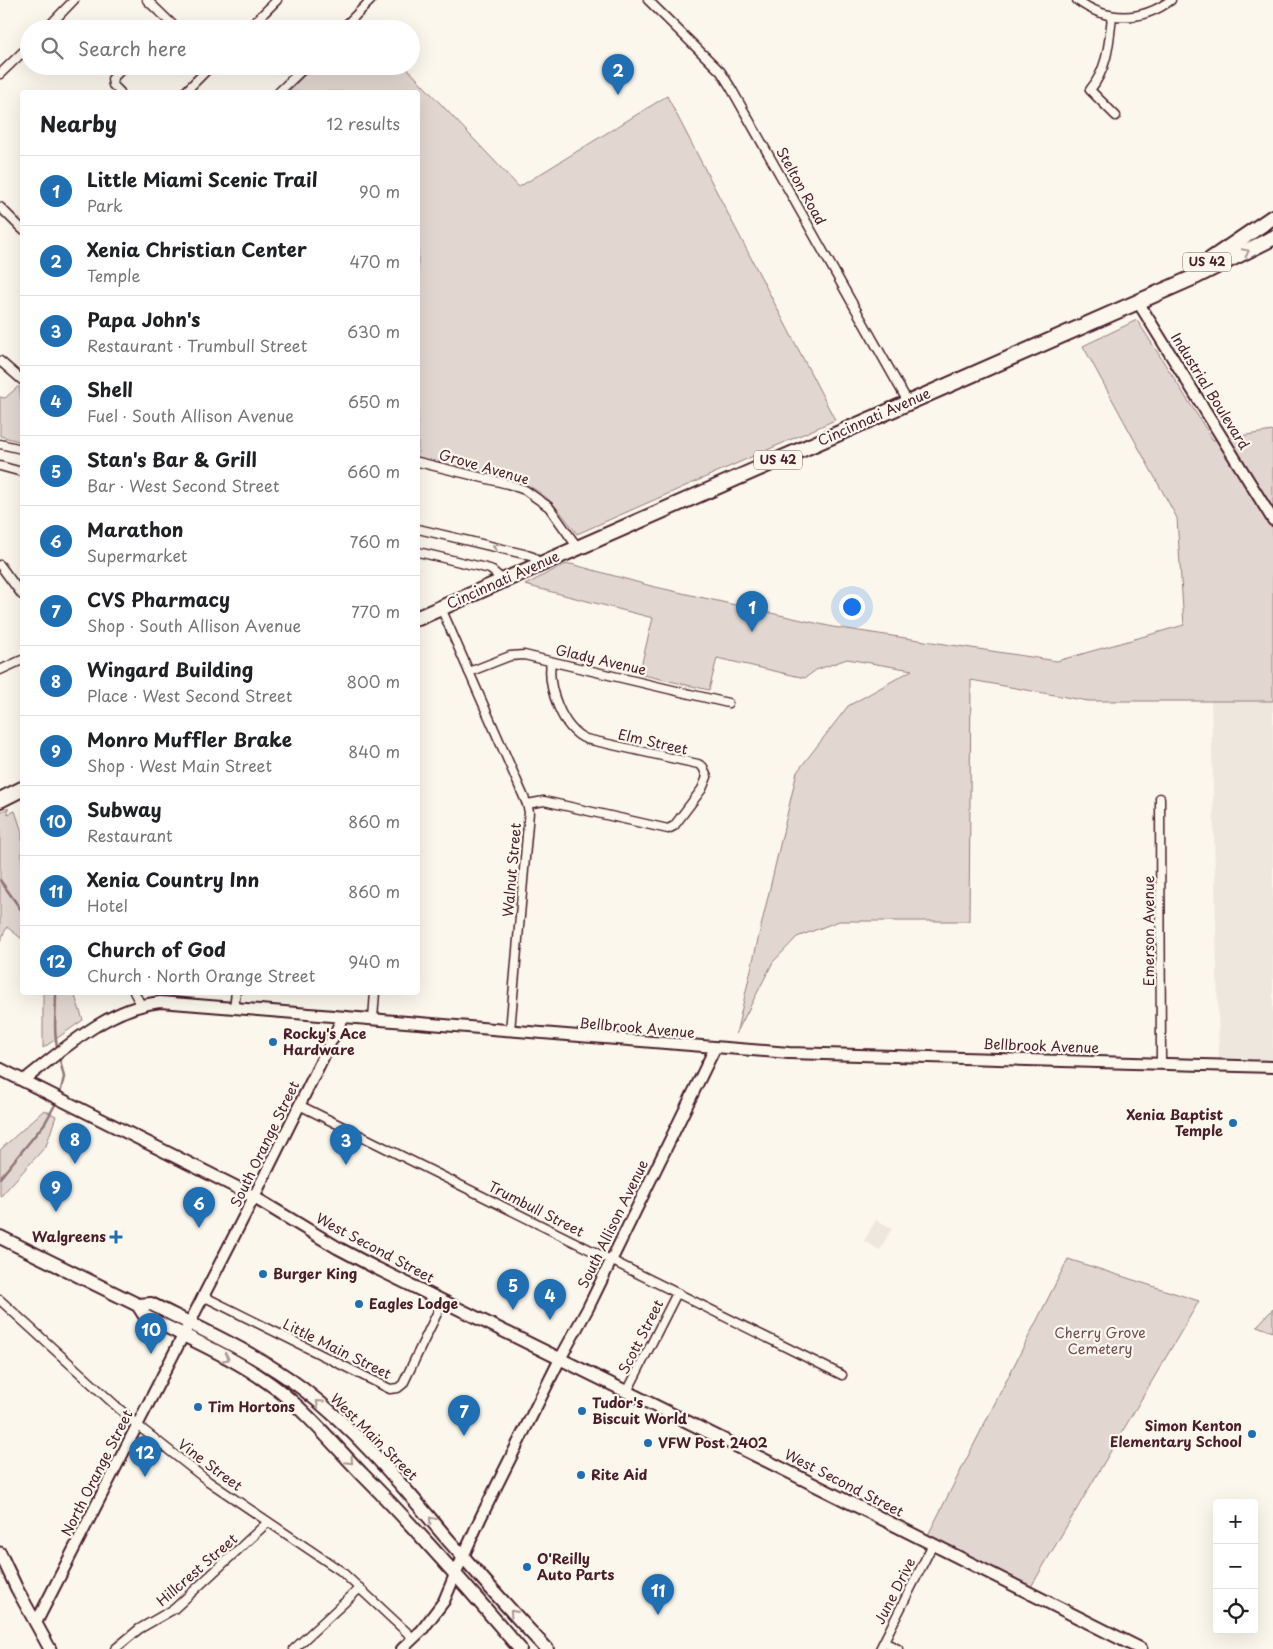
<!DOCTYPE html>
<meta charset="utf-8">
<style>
:root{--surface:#fff;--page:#f6f6f6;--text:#202124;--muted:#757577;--line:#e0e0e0;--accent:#1f6fb2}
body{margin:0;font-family:"Playpen Sans",sans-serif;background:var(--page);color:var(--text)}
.controls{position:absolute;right:15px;bottom:15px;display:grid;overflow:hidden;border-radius:5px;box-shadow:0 5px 20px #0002}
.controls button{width:45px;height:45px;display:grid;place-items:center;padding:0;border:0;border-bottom:1px solid var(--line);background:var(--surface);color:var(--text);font:25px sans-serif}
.you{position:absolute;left:851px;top:606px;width:18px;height:18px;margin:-12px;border:4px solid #fff;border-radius:50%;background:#1a73e8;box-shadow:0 0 0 8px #1a73e833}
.badge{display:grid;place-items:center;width:32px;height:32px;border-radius:50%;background:var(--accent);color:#fff;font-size:16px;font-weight:700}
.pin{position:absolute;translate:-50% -41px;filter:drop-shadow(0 1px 2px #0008)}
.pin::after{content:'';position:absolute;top:26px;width:18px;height:15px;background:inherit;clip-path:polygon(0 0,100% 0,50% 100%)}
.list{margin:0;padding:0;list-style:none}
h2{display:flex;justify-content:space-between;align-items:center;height:65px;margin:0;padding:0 20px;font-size:21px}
h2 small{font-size:16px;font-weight:400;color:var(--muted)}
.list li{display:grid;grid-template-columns:32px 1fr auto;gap:15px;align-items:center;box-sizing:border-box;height:70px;padding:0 20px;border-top:1px solid var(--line)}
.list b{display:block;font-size:19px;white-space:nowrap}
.list p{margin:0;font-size:16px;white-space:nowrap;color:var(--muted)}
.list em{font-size:16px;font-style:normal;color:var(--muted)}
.icon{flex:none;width:28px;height:28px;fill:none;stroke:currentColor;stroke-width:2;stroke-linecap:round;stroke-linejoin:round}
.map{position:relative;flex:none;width:1273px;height:1649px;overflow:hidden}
.search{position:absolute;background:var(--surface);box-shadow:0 5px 20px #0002;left:20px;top:20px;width:400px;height:55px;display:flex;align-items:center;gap:12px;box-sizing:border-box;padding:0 18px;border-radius:28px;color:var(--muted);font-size:19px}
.panel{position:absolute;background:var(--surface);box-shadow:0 5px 20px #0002;left:20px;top:90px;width:400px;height:905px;border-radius:5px}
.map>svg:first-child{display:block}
.built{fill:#eee7de}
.green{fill:#e2d7d0;stroke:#967b7e}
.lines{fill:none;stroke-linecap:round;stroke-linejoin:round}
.stream{stroke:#907477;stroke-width:2.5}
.minor-casing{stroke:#4a1f2b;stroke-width:11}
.tertiary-casing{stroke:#4a1f2b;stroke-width:14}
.secondary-casing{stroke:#4a1f2b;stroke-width:15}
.primary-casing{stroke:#4a1f2b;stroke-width:16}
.trunk-casing{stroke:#4a1f2b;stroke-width:18}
.minor{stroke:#fbf7ec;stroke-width:8}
.tertiary{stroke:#fbf7ec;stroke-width:10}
.secondary{stroke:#fbf7ec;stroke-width:11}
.primary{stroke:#fbf7ec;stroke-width:12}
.trunk{stroke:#fbf7ec;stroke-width:14}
.oneway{stroke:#ab9695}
.poi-dot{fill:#1f6fb2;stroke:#fbf7ec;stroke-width:2}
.labels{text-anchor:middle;stroke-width:4.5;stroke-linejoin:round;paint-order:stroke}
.shield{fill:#fbf7ec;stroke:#7f6065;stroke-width:1}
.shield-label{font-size:12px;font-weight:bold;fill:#4a1f2b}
.street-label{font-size:14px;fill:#4a1f2b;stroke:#fbf7ec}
.poi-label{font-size:14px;font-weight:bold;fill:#4a1f2b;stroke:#fbf7ec;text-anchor:start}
.park-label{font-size:14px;fill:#704d54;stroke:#fbf7ec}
</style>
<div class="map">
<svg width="1273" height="1649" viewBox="0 0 1273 1649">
<rect width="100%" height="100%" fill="#fbf7ec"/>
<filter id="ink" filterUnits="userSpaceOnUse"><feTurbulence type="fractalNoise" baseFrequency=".02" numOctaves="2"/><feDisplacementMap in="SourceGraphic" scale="10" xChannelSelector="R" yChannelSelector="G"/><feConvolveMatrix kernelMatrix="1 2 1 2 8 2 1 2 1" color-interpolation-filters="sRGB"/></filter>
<g filter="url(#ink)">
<g class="built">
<path d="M1211 700H1273V1060L1219 1059Z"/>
<path d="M876 1220 892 1228 880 1250 864 1241Z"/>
</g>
<g class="green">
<path d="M314 66H405L519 187 667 96 835 420 577 534C561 513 551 496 526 485L418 458V92H288Z"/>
<path d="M1137 320 1213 440 1273 431V701H1088L971 680 969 921H839L797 937 773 962 736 1034 797 772 848 706 912 670 847 659 816 670 805 678 717 658 709 690 639 674 653 618 525 585 563 565 571 564 651 586 833 627 1057 661 1184 625 1177 518 1083 346Z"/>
<path d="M19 386 22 407V442L0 436V397L5 398Z"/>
<path d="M8 808V814L15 811 22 832V939L7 927 0 941V812Z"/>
<path d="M43 993H74L83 1020 43 1048Z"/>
<path d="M44 1110 56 1116 46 1146 0 1197V1150Z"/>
<path d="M1068 1259 1199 1301 1028 1592 925 1541Z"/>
<path d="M1273 1309V1332L1257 1326Z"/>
</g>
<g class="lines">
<g class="stream">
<path d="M0 880 22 911"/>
<path d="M56 992C56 1012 53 1032 58 1050"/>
<path d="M59 1056 64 1077 60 1094"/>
<path d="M0 1178 45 1123 57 1101"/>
</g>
<defs>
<g id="minor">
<path d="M147 0 177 29"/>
<path d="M648 0 721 72 731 88 908 402"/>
<path d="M1077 0C1106 22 1142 22 1171 0"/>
<path d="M1112 16C1109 43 1108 68 1090 90L1116 116"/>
<path d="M46 29 74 0"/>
<path d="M248 29 277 0"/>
<path d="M342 29 371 0"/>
<path d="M0 74 29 46"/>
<path d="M120 92 113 85 112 79 125 66"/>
<path d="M185 92 211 66"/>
<path d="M279 92 306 66"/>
<path d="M0 207 22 229"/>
<path d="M0 361 22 380"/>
<path d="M0 444 22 449"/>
<path d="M418 462 508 484 525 490 549 507 578 548"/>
<path d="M0 466 22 472"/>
<path d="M418 529 524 554 533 557 540 564"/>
<path d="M418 552 490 569 503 580"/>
<path d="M0 565 22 595"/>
<path d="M441 608 527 804 529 812 510 1031"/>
<path d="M0 670 22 660"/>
<path d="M469 672 510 656 524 655 728 703"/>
<path d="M1160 798 1161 1063"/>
<path d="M527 804 544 801 668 829 674 826 702 789 707 777 703 767 698 764 586 739C562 729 547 687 551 662"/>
<path d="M134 992 141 1005"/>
<path d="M234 1008 236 992"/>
<path d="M373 1019 375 992"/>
<path d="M299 1105 842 1375"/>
<path d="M203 1296 390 1389 398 1388 403 1384 443 1301"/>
<path d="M0 1300 137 1425 208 1481 341 1571 413 1638"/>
<path d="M627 1392 677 1293"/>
<path d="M884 1642 898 1649"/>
<path d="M115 1649 139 1629 174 1609 268 1522"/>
<path d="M294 1649 360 1588"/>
<path d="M880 1649 933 1544"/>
</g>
<g id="tertiary">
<path d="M1138 302 1273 520"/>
<path d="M23 1081C64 1049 107 1008 160 1002L789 1053 1273 1067"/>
<path d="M36 1623 254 1197 343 1017"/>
<path d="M402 1649 422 1630 444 1601 457 1570 481 1517 560 1359 588 1308 715 1048"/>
</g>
<g id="secondary">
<path d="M0 1069 242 1190 338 1248 376 1268 787 1471 1141 1649"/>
<path d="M0 1553 17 1589 50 1649"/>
</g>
<g id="primary">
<path d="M0 1237 138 1305 145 1316C190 1339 238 1359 277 1389 309 1414 335 1446 363 1475 418 1530 469 1589 520 1649"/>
<path d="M138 1305 151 1304C203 1330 257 1354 303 1389 359 1432 405 1489 450 1542 482 1578 513 1614 547 1649"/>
</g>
<g id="trunk">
<path d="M1204 264 1273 217"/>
<path d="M418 618 1197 276 1273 238"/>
<path d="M0 800 22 789"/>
</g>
</defs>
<use href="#minor" class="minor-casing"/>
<use href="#tertiary" class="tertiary-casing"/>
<use href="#secondary" class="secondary-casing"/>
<use href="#primary" class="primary-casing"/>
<use href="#trunk" class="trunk-casing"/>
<use href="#minor" class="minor"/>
<use href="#tertiary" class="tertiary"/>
<use href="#secondary" class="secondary"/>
<use href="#primary" class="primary"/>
<use href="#trunk" class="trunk"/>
</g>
<defs><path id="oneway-chevron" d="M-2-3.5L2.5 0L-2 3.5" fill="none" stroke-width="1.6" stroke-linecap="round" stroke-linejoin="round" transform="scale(1.25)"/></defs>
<g class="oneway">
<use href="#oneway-chevron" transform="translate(1246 252) rotate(-26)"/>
<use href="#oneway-chevron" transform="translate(496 547) rotate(-167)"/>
<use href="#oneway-chevron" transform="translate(226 1358) rotate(27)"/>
<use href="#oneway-chevron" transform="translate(319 1403) rotate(-138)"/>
<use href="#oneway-chevron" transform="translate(350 1461) rotate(47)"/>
<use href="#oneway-chevron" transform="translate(432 1520) rotate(-130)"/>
<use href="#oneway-chevron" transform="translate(513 1613) rotate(-132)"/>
</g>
</g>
<g class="poi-dot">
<circle cx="273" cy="1042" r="5"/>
<circle cx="1233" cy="1123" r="5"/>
<path d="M113.5 1229.5h5v5h5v5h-5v5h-5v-5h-5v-5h5z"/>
<circle cx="263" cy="1274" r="5"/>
<circle cx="359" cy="1304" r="5"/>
<circle cx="198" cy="1407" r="5"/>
<circle cx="582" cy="1411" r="5"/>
<circle cx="1252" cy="1434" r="5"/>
<circle cx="648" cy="1443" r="5"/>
<circle cx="581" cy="1475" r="5"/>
<circle cx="527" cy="1567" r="5"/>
</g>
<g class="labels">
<g class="shield">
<rect x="1183" y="252.5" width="48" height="19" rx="4"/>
<rect x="754" y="450.5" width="48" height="19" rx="4"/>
</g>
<g class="shield-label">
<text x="1207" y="266">US 42</text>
<text x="778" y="464">US 42</text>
</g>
<g class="street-label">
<text transform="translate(801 186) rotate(61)" y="5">Stelton Road</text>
<text transform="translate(1210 391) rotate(58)" y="5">Industrial Boulevard</text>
<text transform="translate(874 417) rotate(-24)" y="5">Cincinnati Avenue</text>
<text transform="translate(484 467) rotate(16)" y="5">Grove Avenue</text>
<text transform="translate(503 580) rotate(-24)" y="5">Cincinnati Avenue</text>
<text transform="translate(601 660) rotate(13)" y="5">Glady Avenue</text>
<text transform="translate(653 742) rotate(13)" y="5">Elm Street</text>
<text transform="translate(512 870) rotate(-85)" y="5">Walnut Street</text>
<text transform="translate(1149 931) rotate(-90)" y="5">Emerson Avenue</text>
<text transform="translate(637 1028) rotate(5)" y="5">Bellbrook Avenue</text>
<text transform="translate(1041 1046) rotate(2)" y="5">Bellbrook Avenue</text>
<text transform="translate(265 1144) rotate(-64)" y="5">South Orange Street</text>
<text transform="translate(536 1209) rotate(27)" y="5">Trumbull Street</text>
<text transform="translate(613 1224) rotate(-64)" y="5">South Allison Avenue</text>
<text transform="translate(375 1248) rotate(28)" y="5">West Second Street</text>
<text transform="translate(641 1337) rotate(-63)" y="5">Scott Street</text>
<text transform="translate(337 1349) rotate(26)" y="5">Little Main Street</text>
<text transform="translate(374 1437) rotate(45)" y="5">West Main Street</text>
<text transform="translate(210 1465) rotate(37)" y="5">Vine Street</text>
<text transform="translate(97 1473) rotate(-63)" y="5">North Orange Street</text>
<text transform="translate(844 1483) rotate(27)" y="5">West Second Street</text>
<text transform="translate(197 1570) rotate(-41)" y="5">Hillcrest Street</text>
<text transform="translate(895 1591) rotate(-63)" y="5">June Drive</text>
</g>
<g class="poi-label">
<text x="283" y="1039">Rocky's Ace<tspan x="283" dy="16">Hardware</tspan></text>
<text x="1223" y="1120" text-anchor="end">Xenia Baptist<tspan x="1223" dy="16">Temple</tspan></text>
<text x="106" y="1242" text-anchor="end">Walgreens</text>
<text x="273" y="1279">Burger King</text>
<text x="369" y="1309">Eagles Lodge</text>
<text x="592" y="1408">Tudor's<tspan x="592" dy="16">Biscuit World</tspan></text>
<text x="208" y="1412">Tim Hortons</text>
<text x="1242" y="1431" text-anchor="end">Simon Kenton<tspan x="1242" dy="16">Elementary School</tspan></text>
<text x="658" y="1448">VFW Post 2402</text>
<text x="591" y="1480">Rite Aid</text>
<text x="537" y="1564">O'Reilly<tspan x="537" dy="16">Auto Parts</tspan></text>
</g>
<g class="park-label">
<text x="1100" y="1338">Cherry Grove<tspan x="1100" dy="16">Cemetery</tspan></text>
</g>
</g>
</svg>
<div class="controls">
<button>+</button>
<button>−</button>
<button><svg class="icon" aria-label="locate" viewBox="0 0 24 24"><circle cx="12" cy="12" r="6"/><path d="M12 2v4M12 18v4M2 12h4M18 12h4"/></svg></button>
</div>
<div class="you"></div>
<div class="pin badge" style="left:752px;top:632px">1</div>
<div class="pin badge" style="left:618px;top:95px">2</div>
<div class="pin badge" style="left:346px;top:1165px">3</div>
<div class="pin badge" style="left:550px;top:1320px">4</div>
<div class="pin badge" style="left:513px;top:1310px">5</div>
<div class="pin badge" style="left:199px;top:1228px">6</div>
<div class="pin badge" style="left:464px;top:1436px">7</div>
<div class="pin badge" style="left:75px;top:1164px">8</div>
<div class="pin badge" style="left:56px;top:1212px">9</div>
<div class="pin badge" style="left:151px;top:1354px">10</div>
<div class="pin badge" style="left:658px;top:1615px">11</div>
<div class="pin badge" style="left:145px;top:1477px">12</div>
<div class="search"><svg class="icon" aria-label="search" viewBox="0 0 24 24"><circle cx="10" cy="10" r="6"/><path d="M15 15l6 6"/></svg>Search here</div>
<section class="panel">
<h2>Nearby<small>12 results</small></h2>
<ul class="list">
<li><span class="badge">1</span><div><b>Little Miami Scenic Trail</b><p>Park</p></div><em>90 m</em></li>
<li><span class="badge">2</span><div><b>Xenia Christian Center</b><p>Temple</p></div><em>470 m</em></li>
<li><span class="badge">3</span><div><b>Papa John's</b><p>Restaurant · Trumbull Street</p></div><em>630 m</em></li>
<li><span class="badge">4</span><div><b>Shell</b><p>Fuel · South Allison Avenue</p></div><em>650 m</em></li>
<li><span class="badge">5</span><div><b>Stan's Bar &amp; Grill</b><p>Bar · West Second Street</p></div><em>660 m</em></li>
<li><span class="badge">6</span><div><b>Marathon</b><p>Supermarket</p></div><em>760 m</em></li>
<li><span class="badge">7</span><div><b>CVS Pharmacy</b><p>Shop · South Allison Avenue</p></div><em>770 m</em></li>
<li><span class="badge">8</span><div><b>Wingard Building</b><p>Place · West Second Street</p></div><em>800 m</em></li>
<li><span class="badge">9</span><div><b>Monro Muffler Brake</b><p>Shop · West Main Street</p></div><em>840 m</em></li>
<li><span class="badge">10</span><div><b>Subway</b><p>Restaurant</p></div><em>860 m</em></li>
<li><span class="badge">11</span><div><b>Xenia Country Inn</b><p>Hotel</p></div><em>860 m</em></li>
<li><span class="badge">12</span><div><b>Church of God</b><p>Church · North Orange Street</p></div><em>940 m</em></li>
</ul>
</section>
</div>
